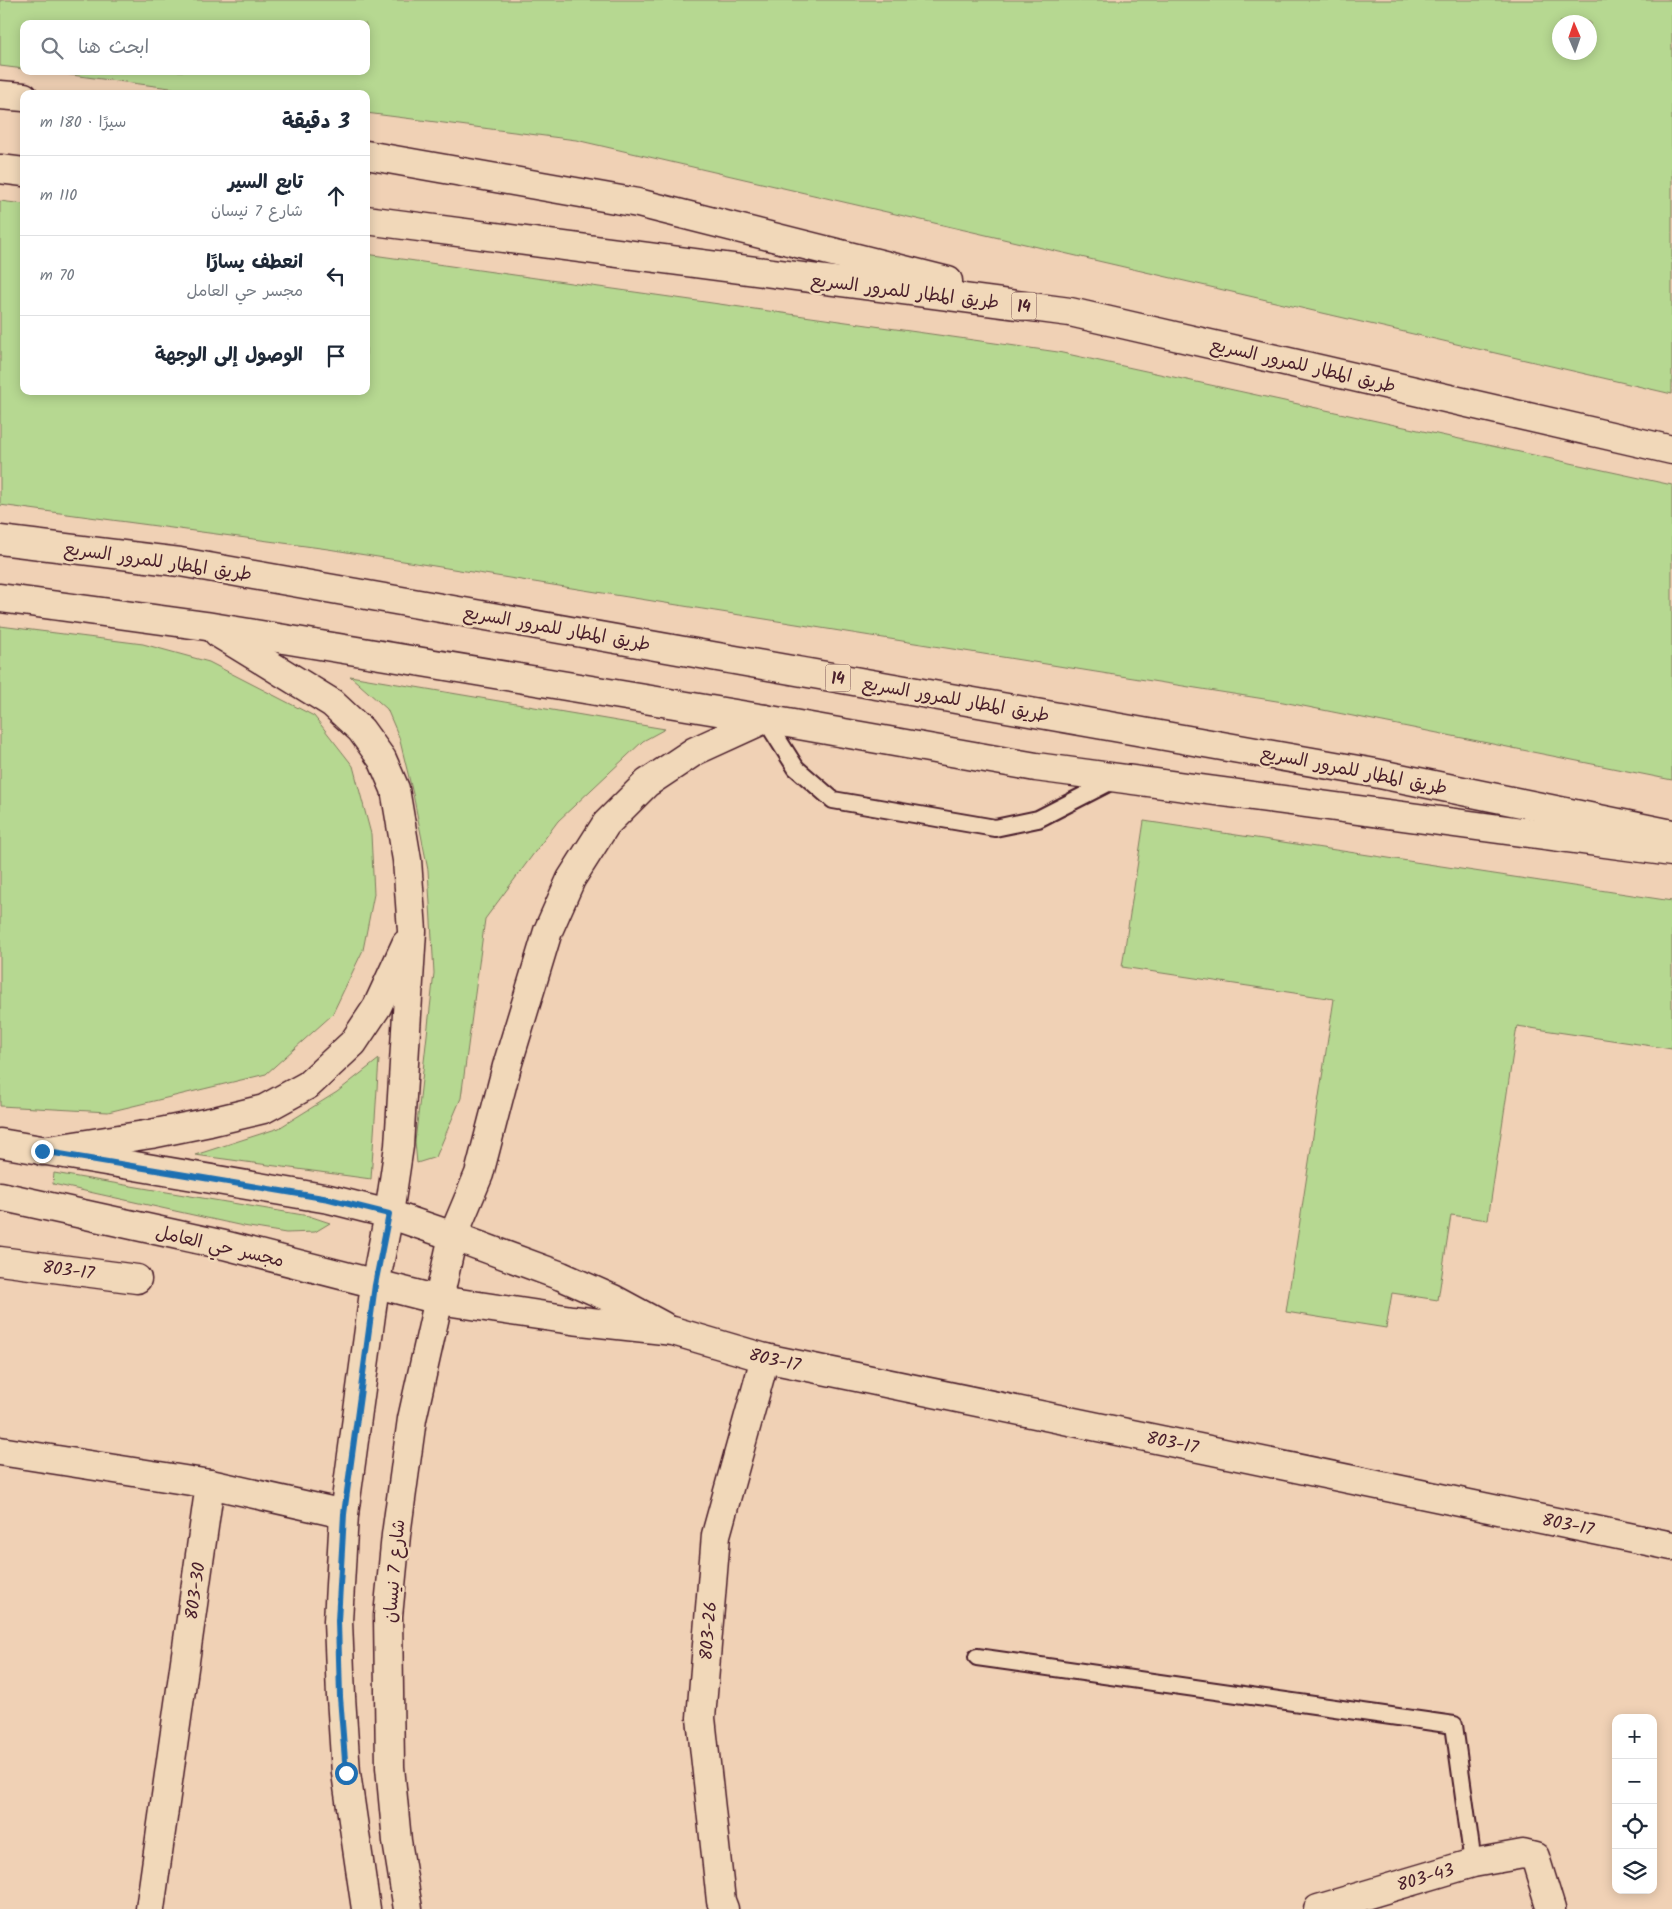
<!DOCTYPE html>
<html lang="ar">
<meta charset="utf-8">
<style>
:root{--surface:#fff;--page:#f2f2f3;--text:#1f2937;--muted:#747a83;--line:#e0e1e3}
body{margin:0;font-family:Kalam,"Playpen Sans Arabic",sans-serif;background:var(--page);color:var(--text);direction:rtl}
.controls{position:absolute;right:15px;bottom:15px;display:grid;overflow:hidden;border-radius:10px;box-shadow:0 2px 12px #0003}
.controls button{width:45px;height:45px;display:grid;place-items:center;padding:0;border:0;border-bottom:1px solid var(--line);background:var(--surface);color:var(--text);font:25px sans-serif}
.compass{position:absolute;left:1552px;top:15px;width:45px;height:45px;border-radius:50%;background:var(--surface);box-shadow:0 2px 12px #0003;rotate:358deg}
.stop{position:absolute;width:15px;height:15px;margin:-11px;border:4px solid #1f6fb2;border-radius:50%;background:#fff}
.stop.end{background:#1f6fb2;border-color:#fff;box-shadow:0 1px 5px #0008}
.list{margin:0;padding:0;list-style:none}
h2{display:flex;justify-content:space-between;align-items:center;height:65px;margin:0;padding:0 20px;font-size:21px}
h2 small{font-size:16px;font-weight:400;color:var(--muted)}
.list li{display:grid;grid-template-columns:32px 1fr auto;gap:15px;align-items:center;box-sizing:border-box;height:80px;padding:0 20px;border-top:1px solid var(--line)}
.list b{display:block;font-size:19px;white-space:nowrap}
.list p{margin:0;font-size:16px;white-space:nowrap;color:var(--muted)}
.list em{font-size:16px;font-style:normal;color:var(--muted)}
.icon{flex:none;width:28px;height:28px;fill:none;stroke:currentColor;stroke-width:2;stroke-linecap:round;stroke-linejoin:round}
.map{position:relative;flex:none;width:1672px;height:1909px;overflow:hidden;direction:ltr}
.search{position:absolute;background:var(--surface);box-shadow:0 2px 12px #0003;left:20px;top:20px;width:350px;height:55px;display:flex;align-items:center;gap:12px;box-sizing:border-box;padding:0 18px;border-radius:10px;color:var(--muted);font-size:19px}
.panel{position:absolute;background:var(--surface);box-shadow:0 2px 12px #0003;left:20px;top:90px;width:350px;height:305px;border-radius:10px;direction:rtl}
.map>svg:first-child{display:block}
.green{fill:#b6d891;stroke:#807c5e;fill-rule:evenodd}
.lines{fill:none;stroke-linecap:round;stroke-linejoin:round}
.service-casing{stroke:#4a1f2b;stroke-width:20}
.minor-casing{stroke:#4a1f2b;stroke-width:31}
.tertiary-casing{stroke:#4a1f2b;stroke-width:31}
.primary-casing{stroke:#4a1f2b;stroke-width:31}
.motorway-casing{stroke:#4a1f2b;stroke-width:31}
.service{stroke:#f1d8b9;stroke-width:16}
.minor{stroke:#f1d8b9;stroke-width:28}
.tertiary{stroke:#f1d8b9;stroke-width:28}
.primary{stroke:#f1d8b9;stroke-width:28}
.motorway{stroke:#f1d8b9;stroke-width:28}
.route{stroke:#1f6fb2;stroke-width:6}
.labels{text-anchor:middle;stroke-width:5;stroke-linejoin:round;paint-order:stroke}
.shield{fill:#f1d8b9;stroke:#7c5656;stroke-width:1}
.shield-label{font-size:16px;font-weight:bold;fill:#4a1f2b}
.street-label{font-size:18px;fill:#4a1f2b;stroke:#f1d8b9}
</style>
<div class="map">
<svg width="1672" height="1909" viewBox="0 0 1672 1909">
<rect width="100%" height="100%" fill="#f0d1b5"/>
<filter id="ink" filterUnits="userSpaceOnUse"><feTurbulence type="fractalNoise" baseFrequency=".02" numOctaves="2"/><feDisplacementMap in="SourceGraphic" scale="10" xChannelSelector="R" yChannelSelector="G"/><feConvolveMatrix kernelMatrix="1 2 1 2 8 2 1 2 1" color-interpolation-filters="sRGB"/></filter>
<g filter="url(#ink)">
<g class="green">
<path d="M0 0H1672V394L576 140 366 113V94H216L41 71H366V24H24V69L0 66ZM1590 22V52H1560V22Z"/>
<path d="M0 201 24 204V391H366V254L1058 352 1672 485V780L1283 702 328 549 0 505Z"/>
<path d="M0 626 143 644 209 662 314 716 353 766 371 834 374 894 363 950 332 1015 266 1074 108 1112 0 1106Z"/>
<path d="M350 676 665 729 643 741 558 821 485 919 461 1098 436 1157 417 1163 415 1142 434 973 428 870 413 794 399 737 387 709Z"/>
<path d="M1144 821 1672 901V1049L1517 1026 1488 1220 1451 1215 1438 1300 1392 1293 1386 1328 1286 1312 1334 999 1122 967Z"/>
<path d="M379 1059 371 1179 195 1155 279 1128 337 1092Z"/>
<path d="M54 1173 309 1216 330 1223 315 1232 286 1233 243 1226 53 1184Z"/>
</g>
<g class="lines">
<defs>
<g id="service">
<path d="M765 719 796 768 833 800 995 828 1038 819 1116 779"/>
<path d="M977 1657 1454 1725 1473 1863"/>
</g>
<g id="minor">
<path d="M453 1236 561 1276 613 1299 663 1326"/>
<path id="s1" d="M0 1261 137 1279"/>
<path id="s2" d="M439 1300 572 1320 673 1331 765 1358 1672 1546"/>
<path d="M0 1451 210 1484 150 1909"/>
<path d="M210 1484 344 1514"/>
<path id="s3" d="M724 1909 721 1901 701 1718 716 1535 765 1358"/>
<path id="s4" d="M1318 1909 1473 1863 1523 1854 1535 1857 1551 1909"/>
</g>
<g id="tertiary">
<path d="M366 1909 346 1773 341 1697 338 1621 344 1514 375 1285 389 1214"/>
<path d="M408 1909 397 1841 390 1767 388 1616 396 1535 412 1419 453 1236"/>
</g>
<g id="primary">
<path d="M0 1143 329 1199 389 1214 453 1236"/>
<path d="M0 1196 224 1245 439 1300"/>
</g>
<g id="motorway">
<path d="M0 95 24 97"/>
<path d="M366 155 638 203 948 281"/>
<path d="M0 169 24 172"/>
<path d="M366 220 1070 312 1672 450"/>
<path d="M0 540 180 562 1375 773 1672 834"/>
<path d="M0 598 206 626 765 719 1036 767 1672 852"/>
<path d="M218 633 332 703 361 730 382 759 395 789 407 860 412 931 399 1146 389 1214"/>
<path d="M42 1151 151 1134 210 1122 264 1109 308 1085 353 1043 377 1007 406 944"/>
<path d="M453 1236 479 1174 507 1066 548 931 571 879 606 824 647 783 695 751 765 719"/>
</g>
</defs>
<use href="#service" class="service-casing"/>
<use href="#minor" class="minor-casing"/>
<use href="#tertiary" class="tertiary-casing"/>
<use href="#primary" class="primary-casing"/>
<use href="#motorway" class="motorway-casing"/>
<use href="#service" class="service"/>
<use href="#minor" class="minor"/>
<use href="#tertiary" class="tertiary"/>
<use href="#primary" class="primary"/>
<use href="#motorway" class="motorway"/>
</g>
</g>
<g class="lines" filter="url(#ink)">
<path class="route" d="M42 1151 329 1199 389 1214 375 1285 344 1514 338 1621 340 1697 346 1773"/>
</g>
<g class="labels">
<g class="shield">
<rect x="1011.5" y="292.5" width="25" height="27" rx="4"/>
<rect x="825.5" y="664.5" width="25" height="27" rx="4"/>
</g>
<g class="shield-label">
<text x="1024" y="312">14</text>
<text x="838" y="684">14</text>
</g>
<g class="street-label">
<text transform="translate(905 291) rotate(7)" y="6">طريق المطار للمرور السريع</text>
<text transform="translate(1303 365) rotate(13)" y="6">طريق المطار للمرور السريع</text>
<text transform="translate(158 561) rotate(8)" y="6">طريق المطار للمرور السريع</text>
<text transform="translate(557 628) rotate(10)" y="6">طريق المطار للمرور السريع</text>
<text transform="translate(956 699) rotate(10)" y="6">طريق المطار للمرور السريع</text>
<text transform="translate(1354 770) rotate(11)" y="6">طريق المطار للمرور السريع</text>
<text transform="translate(220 1246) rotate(13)" y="6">مجسر حي العامل</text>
<text dy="6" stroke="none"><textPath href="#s1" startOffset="69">803-17</textPath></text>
<text dy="6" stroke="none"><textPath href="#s2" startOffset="342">803-17</textPath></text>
<text dy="6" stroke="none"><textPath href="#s2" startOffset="748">803-17</textPath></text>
<text dy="6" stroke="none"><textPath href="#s2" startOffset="1152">803-17</textPath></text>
<text transform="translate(394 1571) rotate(-85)" y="6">شارع 7 نيسان</text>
<text transform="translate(195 1591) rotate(-82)" y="6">803-30</text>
<text dy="6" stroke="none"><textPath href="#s3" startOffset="280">803-26</textPath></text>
<text dy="6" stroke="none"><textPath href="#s4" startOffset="112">803-43</textPath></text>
</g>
</g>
</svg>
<div class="controls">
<button>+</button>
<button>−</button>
<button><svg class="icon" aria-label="locate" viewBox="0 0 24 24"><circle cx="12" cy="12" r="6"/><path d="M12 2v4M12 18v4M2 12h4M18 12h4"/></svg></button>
<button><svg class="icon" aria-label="layers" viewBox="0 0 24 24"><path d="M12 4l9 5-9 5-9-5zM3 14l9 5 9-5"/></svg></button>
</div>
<svg class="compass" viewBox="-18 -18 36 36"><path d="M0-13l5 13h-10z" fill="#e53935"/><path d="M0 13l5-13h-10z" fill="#747a83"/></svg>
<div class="stop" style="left:346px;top:1773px"></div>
<div class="stop end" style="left:42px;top:1151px"></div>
<div class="search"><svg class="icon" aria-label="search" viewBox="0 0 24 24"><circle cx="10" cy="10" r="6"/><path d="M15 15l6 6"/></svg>ابحث هنا</div>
<section class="panel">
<h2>3 دقيقة<small>سيرًا · 180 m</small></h2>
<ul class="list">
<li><svg class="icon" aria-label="ahead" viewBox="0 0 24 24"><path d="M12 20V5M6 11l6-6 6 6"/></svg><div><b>تابع السير</b><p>شارع 7 نيسان</p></div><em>110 m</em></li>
<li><svg class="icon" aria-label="left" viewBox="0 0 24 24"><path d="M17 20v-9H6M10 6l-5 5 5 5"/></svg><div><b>انعطف يسارًا</b><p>مجسر حي العامل</p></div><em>70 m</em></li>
<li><svg class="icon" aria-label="arrive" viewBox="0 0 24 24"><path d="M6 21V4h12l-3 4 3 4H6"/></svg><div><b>الوصول إلى الوجهة</b></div></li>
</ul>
</section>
</div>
